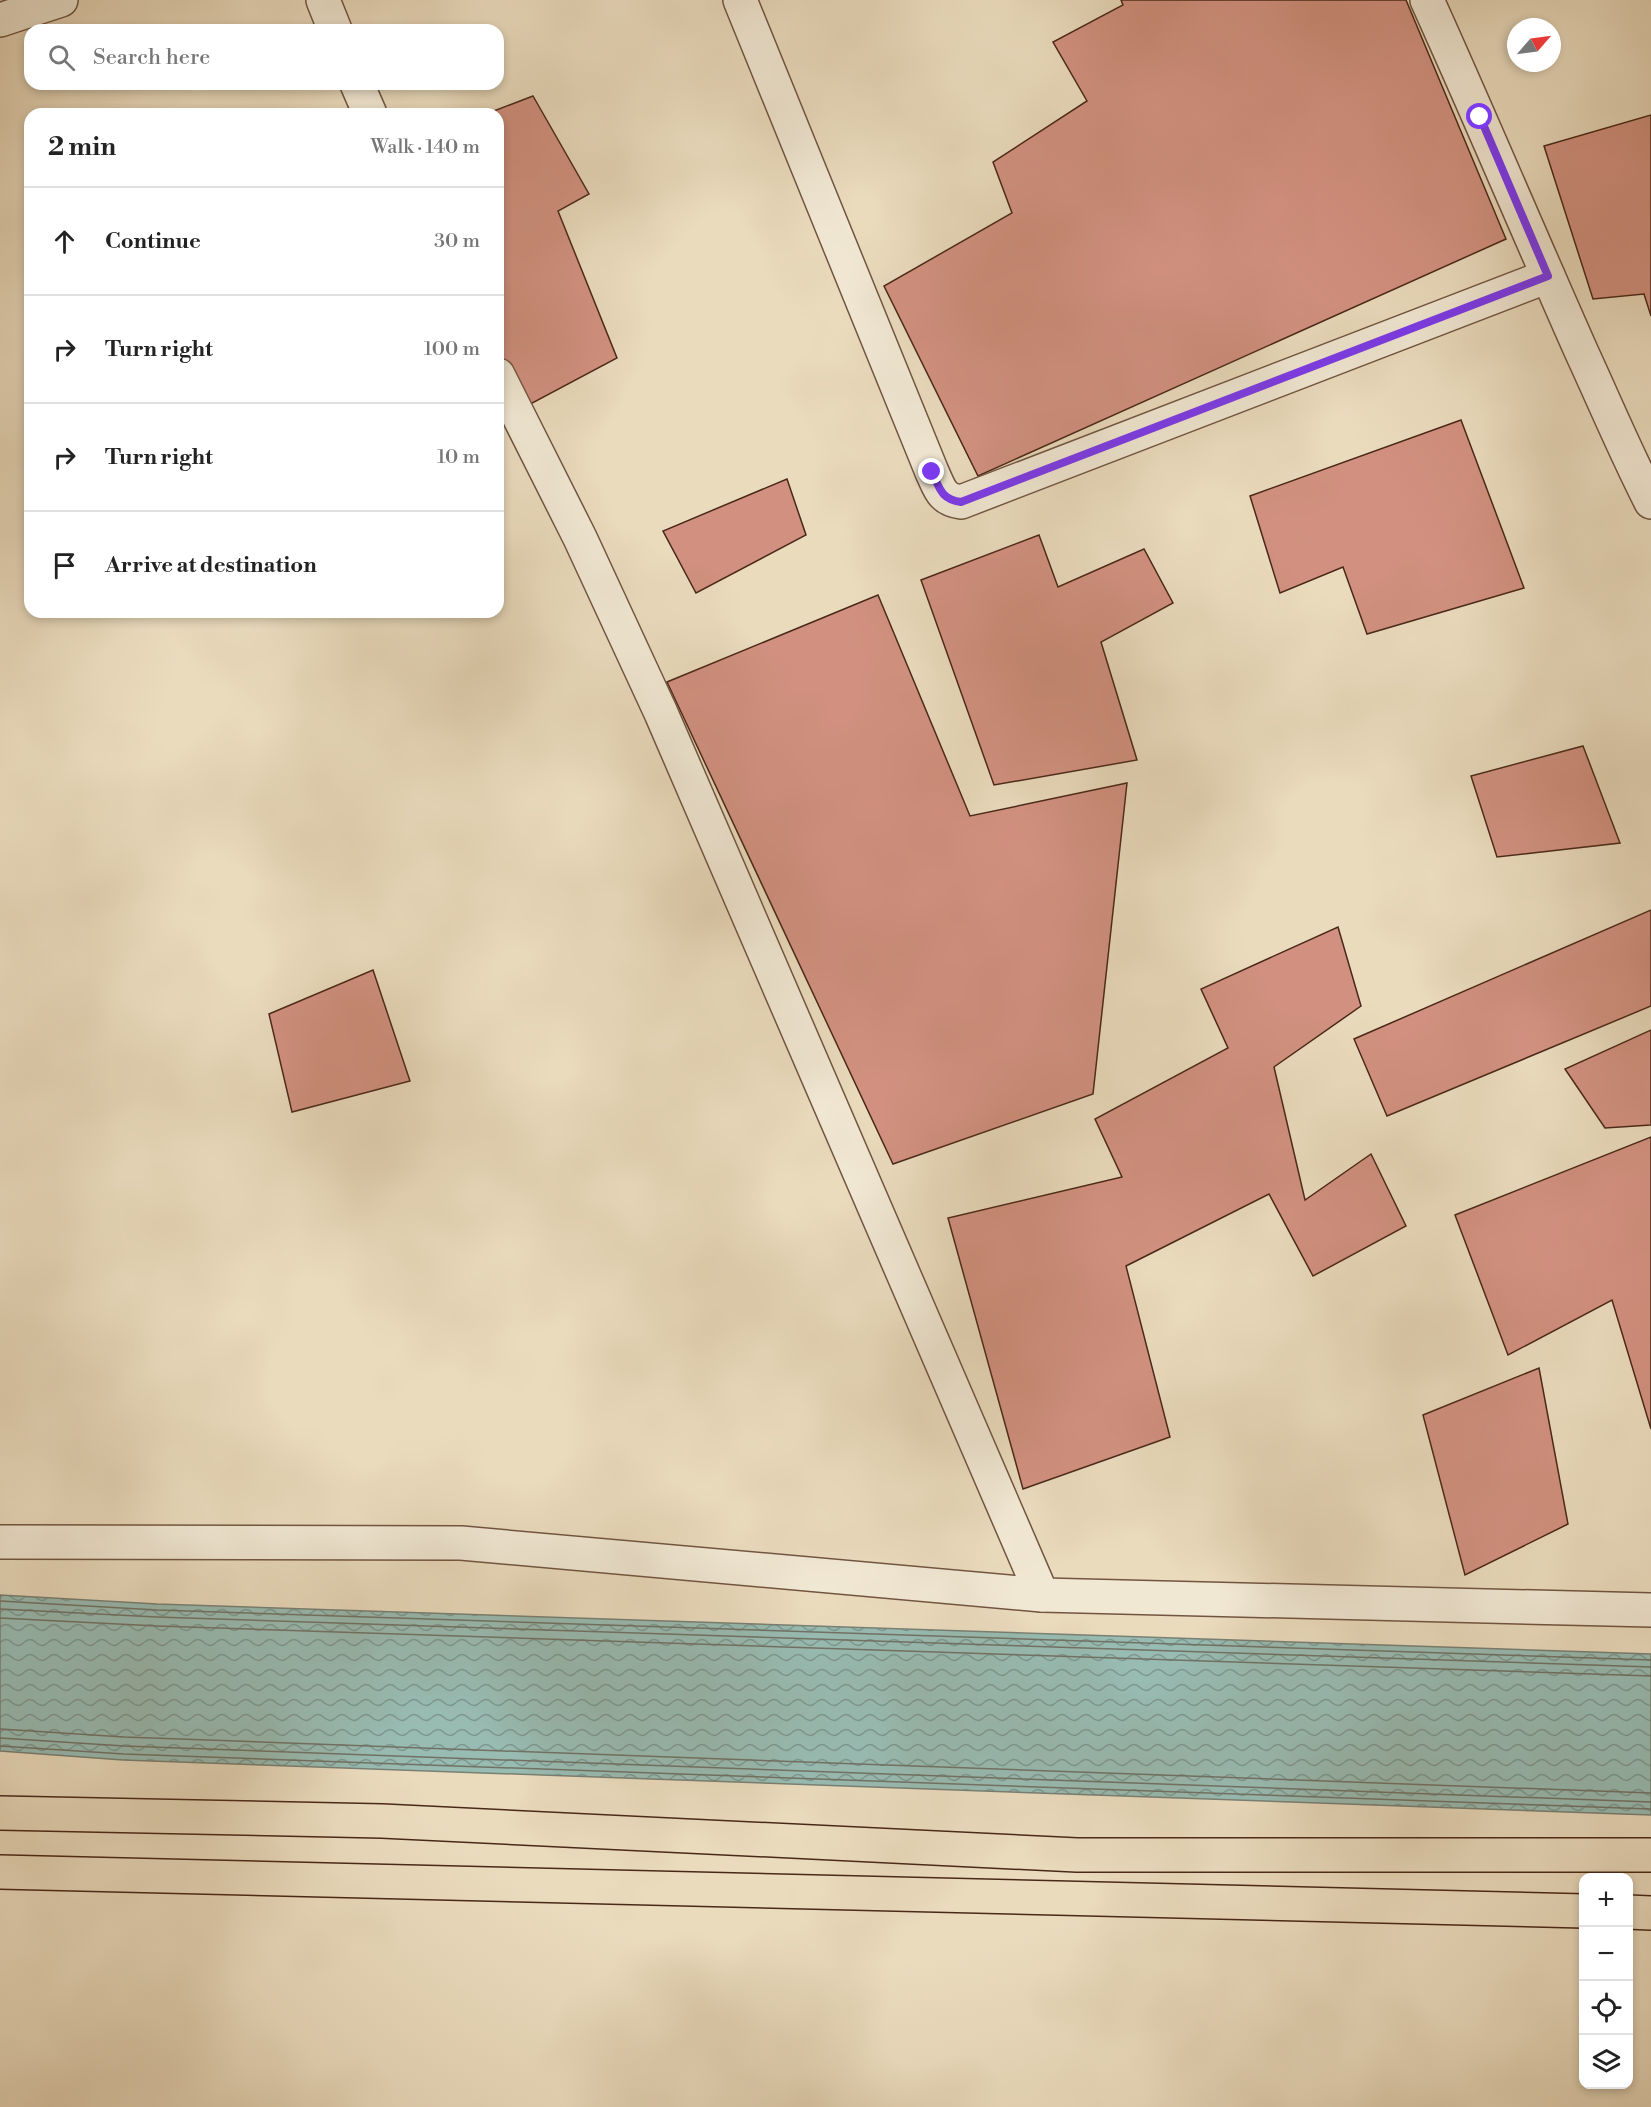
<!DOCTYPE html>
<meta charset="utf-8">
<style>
:root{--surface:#fff;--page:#f6f6f6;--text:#222;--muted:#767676;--line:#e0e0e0}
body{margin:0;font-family:"Libre Bodoni",serif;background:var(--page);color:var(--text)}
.controls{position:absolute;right:18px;bottom:18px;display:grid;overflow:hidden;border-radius:12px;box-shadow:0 3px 9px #0003}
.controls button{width:54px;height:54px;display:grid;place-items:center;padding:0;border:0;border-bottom:2px solid var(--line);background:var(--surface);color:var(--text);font:30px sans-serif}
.compass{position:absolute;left:1507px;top:18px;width:54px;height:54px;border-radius:50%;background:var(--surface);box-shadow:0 3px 9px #0003;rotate:62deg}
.stop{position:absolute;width:18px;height:18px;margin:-14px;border:4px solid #7c3aed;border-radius:50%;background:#fff}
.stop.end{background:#7c3aed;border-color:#fff;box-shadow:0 2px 6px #0008}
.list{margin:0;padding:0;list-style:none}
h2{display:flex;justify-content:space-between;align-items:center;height:78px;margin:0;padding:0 24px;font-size:26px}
h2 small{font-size:20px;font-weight:400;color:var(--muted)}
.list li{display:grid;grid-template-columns:39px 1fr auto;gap:18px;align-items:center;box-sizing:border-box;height:108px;padding:0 24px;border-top:2px solid var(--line)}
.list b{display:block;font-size:22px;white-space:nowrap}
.list em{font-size:20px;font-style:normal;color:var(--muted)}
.icon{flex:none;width:33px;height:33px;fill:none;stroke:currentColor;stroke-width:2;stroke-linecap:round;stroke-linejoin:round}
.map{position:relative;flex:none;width:1651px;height:2107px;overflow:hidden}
.search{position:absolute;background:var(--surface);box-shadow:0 3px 9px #0003;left:24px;top:24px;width:480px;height:66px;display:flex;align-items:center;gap:15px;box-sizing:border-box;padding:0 21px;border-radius:18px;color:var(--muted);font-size:22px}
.panel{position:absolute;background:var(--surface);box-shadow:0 3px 9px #0003;left:24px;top:108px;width:480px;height:510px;border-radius:18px}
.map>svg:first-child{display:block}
.water{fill:url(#water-waves);stroke:#798074;stroke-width:1.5}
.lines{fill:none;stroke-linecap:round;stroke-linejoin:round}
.shore{stroke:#717265;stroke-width:1.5}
.building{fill:#d29180;stroke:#4a2818;stroke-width:1.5}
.street-casing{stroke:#725541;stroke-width:36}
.highway-casing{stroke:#4a2818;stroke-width:36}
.street{stroke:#f1e8d4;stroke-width:33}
.highway{stroke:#eadbbd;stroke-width:33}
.route{stroke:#7c3aed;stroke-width:8}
</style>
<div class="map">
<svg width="1651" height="2107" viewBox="0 0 1651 2107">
<defs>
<pattern id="water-waves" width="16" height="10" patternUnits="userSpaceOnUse" patternTransform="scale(1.5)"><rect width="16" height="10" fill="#98bbb2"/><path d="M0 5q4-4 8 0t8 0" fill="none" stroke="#7e9890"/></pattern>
</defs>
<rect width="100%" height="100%" fill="#eadbbd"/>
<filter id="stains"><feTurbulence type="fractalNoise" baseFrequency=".00333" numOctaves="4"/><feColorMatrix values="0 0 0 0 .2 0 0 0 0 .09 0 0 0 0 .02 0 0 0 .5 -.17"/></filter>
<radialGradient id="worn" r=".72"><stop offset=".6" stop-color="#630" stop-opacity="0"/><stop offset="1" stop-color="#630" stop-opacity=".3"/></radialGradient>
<path class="water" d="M0 1595 157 1604 1651 1654V1815L123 1760 0 1751Z"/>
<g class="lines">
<g class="shore">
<path d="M0 1601 157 1610 1651 1660"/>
<path d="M0 1609 157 1617 1651 1667"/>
<path d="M0 1618 157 1626 1651 1676"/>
<path d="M0 1729 124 1737 1651 1793"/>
<path d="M0 1738 124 1746 1651 1802"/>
<path d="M0 1746 124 1754 1651 1809"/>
</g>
</g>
<g class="building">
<path d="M1121 0H1406L1506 239 978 476 884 286 1012 213 993 162 1087 101 1053 42 1123 5Z"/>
<path d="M533 96 589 194 558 211 617 358 521 409 498 363V114H486Z"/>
<path d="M1651 115V316L1644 294 1593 299 1544 146Z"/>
<path d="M1461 420 1524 588 1367 634 1343 567 1280 593 1250 496Z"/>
<path d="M787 479 806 535 696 593 663 531Z"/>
<path d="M1039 535 1058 587 1144 549 1173 603 1101 642 1137 760 994 785 921 580Z"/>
<path d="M878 595 970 816 1127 783 1093 1094 893 1164 667 682Z"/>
<path d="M1583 746 1620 843 1497 857 1471 776Z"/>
<path d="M1651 910V1006L1387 1116 1354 1039Z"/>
<path d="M1338 927 1361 1006 1274 1067 1305 1200 1371 1154 1406 1226 1313 1276 1269 1194 1126 1266 1170 1437 1023 1489 948 1218 1122 1177 1095 1119 1228 1048 1201 989Z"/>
<path d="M373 970 410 1081 292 1112 269 1014Z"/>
<path d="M1651 1030V1125L1605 1128 1565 1069Z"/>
<path d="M1651 1137V1429L1612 1300 1508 1355 1455 1215Z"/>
<path d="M1539 1368 1568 1524 1465 1575 1423 1415Z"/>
</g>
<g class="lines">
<defs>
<g id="street">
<path d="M323 0 335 30"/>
<path d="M740 0 932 472C940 489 941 499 961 502L1548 276"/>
<path d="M1427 0C1480 117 1530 236 1582 353 1605 403 1626 453 1651 502"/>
<path d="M0 20 61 0"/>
<path d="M357 84 370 114"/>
<path d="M498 375 580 538 661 713 1042 1595"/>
<path d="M0 1542 461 1543 1042 1595 1651 1610"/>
</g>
<g id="highway">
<path d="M0 1813 382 1821 1077 1855H1651"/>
<path d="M0 1872 1584 1911"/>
<path d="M1628 1912 1651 1913"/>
</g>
</defs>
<use href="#street" class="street-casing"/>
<use href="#highway" class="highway-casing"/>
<use href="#street" class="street"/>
<use href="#highway" class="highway"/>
</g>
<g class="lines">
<path class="route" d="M932 472C940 489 941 499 961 502L1548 276 1480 117"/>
</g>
<rect width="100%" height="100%" filter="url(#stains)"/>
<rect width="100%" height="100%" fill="url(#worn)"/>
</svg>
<div class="controls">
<button>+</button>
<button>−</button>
<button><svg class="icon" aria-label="locate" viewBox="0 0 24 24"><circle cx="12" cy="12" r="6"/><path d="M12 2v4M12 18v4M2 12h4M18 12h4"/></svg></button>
<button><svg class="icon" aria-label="layers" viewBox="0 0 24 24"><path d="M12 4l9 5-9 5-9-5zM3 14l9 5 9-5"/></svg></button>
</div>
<svg class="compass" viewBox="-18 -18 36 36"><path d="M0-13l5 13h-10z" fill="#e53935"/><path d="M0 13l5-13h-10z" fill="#767676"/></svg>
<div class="stop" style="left:1480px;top:117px"></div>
<div class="stop end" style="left:932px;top:472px"></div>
<div class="search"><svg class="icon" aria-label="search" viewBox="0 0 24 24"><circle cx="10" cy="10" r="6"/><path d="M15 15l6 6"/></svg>Search here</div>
<section class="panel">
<h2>2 min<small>Walk · 140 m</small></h2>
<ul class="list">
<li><svg class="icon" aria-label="ahead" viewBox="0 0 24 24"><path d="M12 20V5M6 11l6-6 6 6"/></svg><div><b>Continue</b></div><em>30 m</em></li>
<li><svg class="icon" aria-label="right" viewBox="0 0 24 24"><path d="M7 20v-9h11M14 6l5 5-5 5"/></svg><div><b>Turn right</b></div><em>100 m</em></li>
<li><svg class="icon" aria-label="right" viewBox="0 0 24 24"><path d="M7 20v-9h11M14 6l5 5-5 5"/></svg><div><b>Turn right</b></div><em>10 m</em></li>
<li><svg class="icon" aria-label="arrive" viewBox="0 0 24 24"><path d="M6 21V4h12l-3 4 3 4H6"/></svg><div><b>Arrive at destination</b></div></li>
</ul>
</section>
</div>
